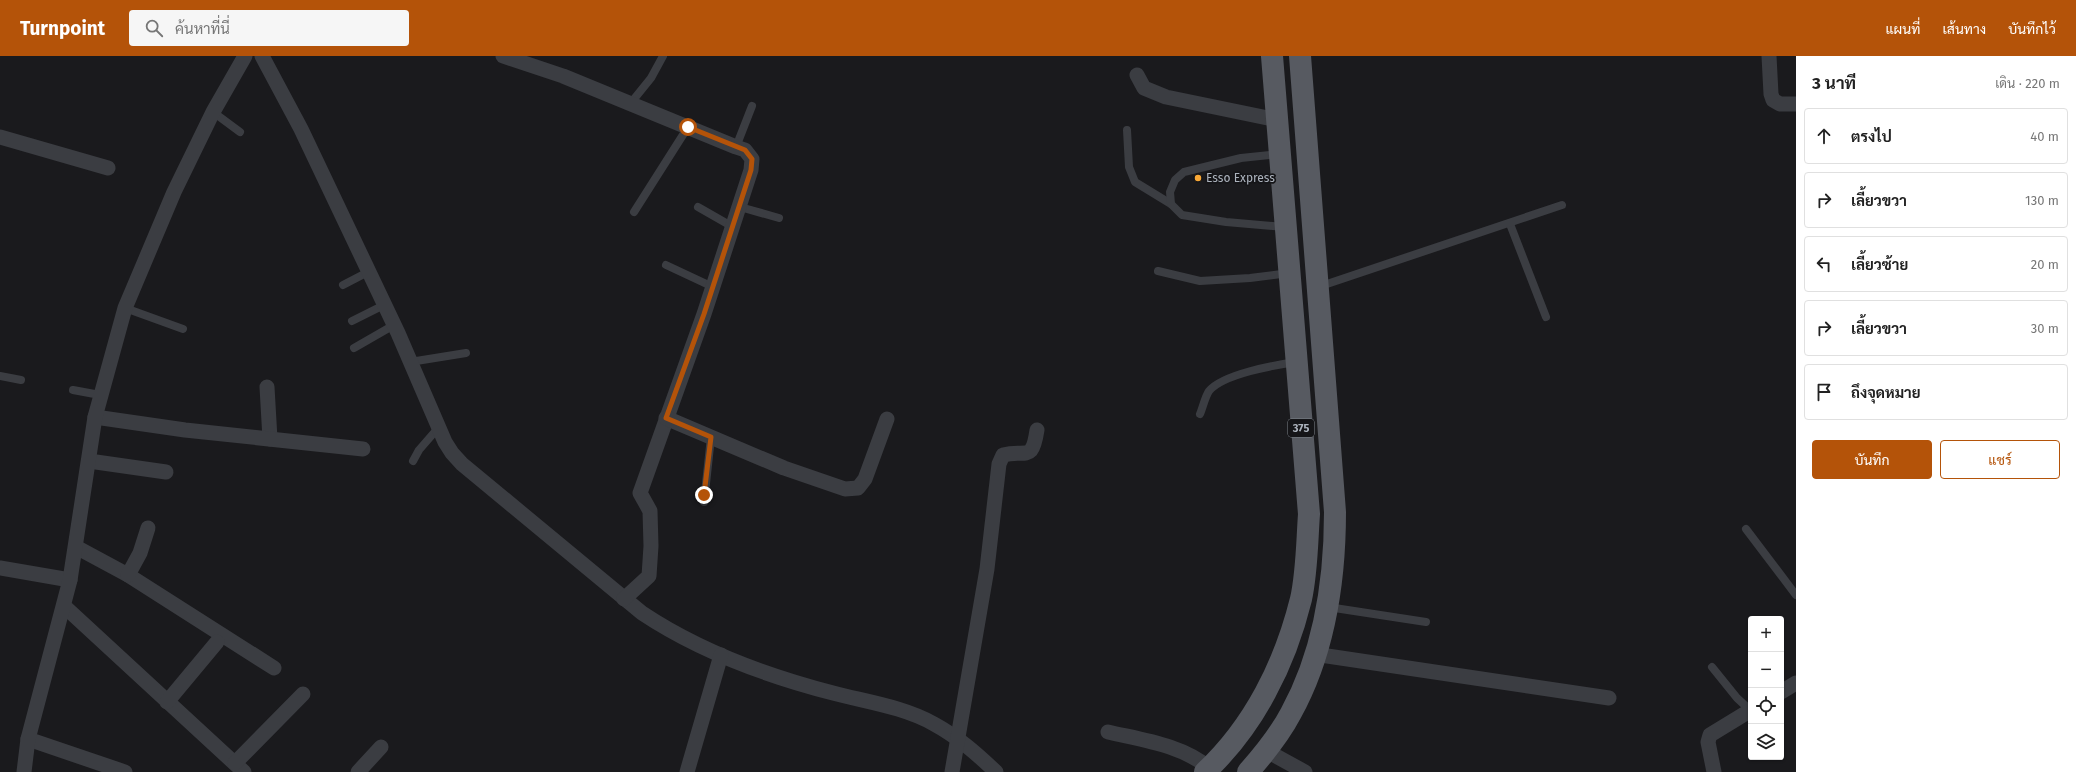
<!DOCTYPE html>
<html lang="th">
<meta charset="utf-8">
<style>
:root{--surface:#fff;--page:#f6f6f6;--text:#222;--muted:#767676;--line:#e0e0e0;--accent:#b45309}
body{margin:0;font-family:"Fira Sans",Sarabun,sans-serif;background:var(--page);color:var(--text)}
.controls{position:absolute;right:12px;bottom:12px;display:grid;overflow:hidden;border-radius:4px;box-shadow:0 1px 3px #0004}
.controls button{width:36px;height:36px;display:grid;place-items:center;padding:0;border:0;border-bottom:1px solid var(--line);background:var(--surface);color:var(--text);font:20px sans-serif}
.stop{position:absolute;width:12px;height:12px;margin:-9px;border:3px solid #b45309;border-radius:50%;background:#fff}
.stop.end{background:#b45309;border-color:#fff;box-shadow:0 1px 4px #0008}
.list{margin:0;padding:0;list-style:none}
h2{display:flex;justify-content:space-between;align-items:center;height:52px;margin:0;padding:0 16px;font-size:17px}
h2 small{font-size:13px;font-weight:400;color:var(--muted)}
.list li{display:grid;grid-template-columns:26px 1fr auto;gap:12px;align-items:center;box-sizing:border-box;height:56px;margin:0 8px 8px;padding:0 8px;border:1px solid var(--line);border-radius:4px}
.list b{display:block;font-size:15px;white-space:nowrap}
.list em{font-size:13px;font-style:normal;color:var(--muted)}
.actions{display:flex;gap:8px;padding:12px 16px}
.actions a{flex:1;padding:9px 0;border:1px solid var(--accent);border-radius:4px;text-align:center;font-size:14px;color:var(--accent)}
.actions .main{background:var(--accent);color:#fff}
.icon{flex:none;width:22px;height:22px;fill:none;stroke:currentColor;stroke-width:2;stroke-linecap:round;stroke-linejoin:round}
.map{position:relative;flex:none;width:1796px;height:716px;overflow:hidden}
header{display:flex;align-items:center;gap:24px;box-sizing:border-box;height:56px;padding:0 20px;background:var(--accent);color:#fff}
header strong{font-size:19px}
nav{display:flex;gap:22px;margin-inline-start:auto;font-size:14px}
.search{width:280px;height:36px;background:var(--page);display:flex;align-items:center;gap:10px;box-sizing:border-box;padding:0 14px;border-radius:4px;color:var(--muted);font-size:15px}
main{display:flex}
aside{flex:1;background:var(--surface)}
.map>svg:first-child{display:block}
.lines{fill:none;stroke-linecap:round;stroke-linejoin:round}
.service{stroke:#3b3d42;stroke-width:8}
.minor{stroke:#3b3d42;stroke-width:15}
.primary{stroke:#575a61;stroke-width:22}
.route{stroke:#b45309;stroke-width:5}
.poi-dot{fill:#f9a836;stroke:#151518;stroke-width:1.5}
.labels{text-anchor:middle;stroke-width:3.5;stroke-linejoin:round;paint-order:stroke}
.shield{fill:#151518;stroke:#7f848c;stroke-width:1}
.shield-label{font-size:11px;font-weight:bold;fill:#acb3bd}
.poi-label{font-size:12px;fill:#acb3bd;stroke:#151518;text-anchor:start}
</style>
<header>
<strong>Turnpoint</strong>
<div class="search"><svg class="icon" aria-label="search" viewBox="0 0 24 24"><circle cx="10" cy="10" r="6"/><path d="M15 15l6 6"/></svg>ค้นหาที่นี่</div>
<nav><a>แผนที่</a><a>เส้นทาง</a><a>บันทึกไว้</a></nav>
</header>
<main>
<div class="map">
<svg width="1796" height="716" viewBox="0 0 1796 716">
<rect width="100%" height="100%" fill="#1a1a1d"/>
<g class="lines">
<g class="service">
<path d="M630 48 651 22 663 0"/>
<path d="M213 56 240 76"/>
<path d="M1127 74 1129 111 1135 126 1171 148"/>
<path d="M736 91 752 50"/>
<path d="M1279 98 1241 102 1184 116 1175 124 1170 136 1171 148 1182 159 1226 166 1284 171"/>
<path d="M698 151 733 171"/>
<path d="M740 151 779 162"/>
<path d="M634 156 688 71"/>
<path d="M1510 168 1546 261"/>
<path d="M666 209 713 231"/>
<path d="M1158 215 1200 225 1250 222 1289 217"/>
<path d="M343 229 368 216"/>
<path d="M1318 231 1562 149"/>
<path d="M125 252 183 273"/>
<path d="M352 265 384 249"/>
<path d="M354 292 394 269"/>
<path d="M410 306 466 297"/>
<path d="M0 320 21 324"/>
<path d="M73 334 100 339"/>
<path d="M1200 358C1203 351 1205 341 1209 335 1223 318 1275 309 1296 306"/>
<path d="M413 405 419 394 439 371"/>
<path d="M704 446 711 381"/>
<path d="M1746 473 1796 539"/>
<path d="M1328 551 1426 566"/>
<path d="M1712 611 1737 642 1750 654"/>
</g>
<g class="minor">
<path d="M262 0 301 73 398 277 445 386 452 397 462 408 642 557C699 595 767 620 833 637 867 646 904 651 934 668 958 681 977 698 996 716"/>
<path d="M503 0 563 20 736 91 745 94 752 103 751 114 704 258 640 437 650 455 651 490 649 520 624 543"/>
<path d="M1769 0 1771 38 1773 44 1780 48H1796"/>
<path d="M1137 19 1144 32 1166 41 1277 64"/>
<path d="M0 81 108 112"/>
<path d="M267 331 270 383"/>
<path d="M95 361 185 374 363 393"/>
<path d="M666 362 784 412 845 433 858 432 865 423 887 363"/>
<path d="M89 405 166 416"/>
<path d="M76 491 128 519 274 612"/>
<path d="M0 512 70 524"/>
<path d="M128 519 140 497 148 472"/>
<path d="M64 550 244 716"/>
<path d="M1314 598 1609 642"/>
<path d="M1781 636 1796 627"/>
<path d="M167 646 217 586"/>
<path d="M1108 676C1142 684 1182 689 1209 712"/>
<path d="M28 683 125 716"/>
<path d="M1265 694 1305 716"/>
<path d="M235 707 303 638"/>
<path d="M24 716 28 683 70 524 95 361 125 252 174 136 213 56 245 0"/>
<path d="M358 716 381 691"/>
<path d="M687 716 721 599"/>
<path d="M952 716 987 513 999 408 1003 399C1027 393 1032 407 1037 374"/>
<path d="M1714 716 1708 686 1710 679 1751 654"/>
</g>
<g class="primary">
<path d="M1205 716C1254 670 1285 608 1301 543 1307 516 1307 486 1309 458L1272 0"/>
<path d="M1248 716C1264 698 1280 678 1291 657 1324 597 1335 524 1335 456L1300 0"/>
</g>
</g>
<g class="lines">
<path class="route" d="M688 71 745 94 752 103 751 114 704 258 666 362 711 381 704 439"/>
</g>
<circle class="poi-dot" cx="1198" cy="122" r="4"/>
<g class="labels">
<rect class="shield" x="1288" y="363" width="26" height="18" rx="3"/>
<g class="shield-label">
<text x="1301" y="376">375</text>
</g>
<g class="poi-label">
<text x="1206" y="126">Esso Express</text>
</g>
</g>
</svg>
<div class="controls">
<button>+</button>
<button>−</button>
<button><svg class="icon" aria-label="locate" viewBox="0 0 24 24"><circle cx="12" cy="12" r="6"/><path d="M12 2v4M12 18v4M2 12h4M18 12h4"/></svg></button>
<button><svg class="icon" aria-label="layers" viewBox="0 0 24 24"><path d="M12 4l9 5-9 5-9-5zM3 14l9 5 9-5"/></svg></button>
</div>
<div class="stop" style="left:688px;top:71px"></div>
<div class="stop end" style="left:704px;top:439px"></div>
</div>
<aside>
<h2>3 นาที<small>เดิน · 220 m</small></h2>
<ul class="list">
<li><svg class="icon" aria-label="ahead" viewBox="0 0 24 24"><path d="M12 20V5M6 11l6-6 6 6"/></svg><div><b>ตรงไป</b></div><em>40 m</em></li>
<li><svg class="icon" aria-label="right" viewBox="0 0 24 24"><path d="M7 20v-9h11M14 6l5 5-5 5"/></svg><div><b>เลี้ยวขวา</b></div><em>130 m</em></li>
<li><svg class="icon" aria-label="left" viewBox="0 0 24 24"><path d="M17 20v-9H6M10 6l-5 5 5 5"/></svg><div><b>เลี้ยวซ้าย</b></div><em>20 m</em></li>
<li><svg class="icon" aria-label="right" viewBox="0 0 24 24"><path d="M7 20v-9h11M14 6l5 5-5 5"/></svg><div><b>เลี้ยวขวา</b></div><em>30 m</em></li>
<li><svg class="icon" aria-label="arrive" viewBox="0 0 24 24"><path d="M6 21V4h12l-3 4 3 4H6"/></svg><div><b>ถึงจุดหมาย</b></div></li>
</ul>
<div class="actions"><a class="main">บันทึก</a><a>แชร์</a></div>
</aside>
</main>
